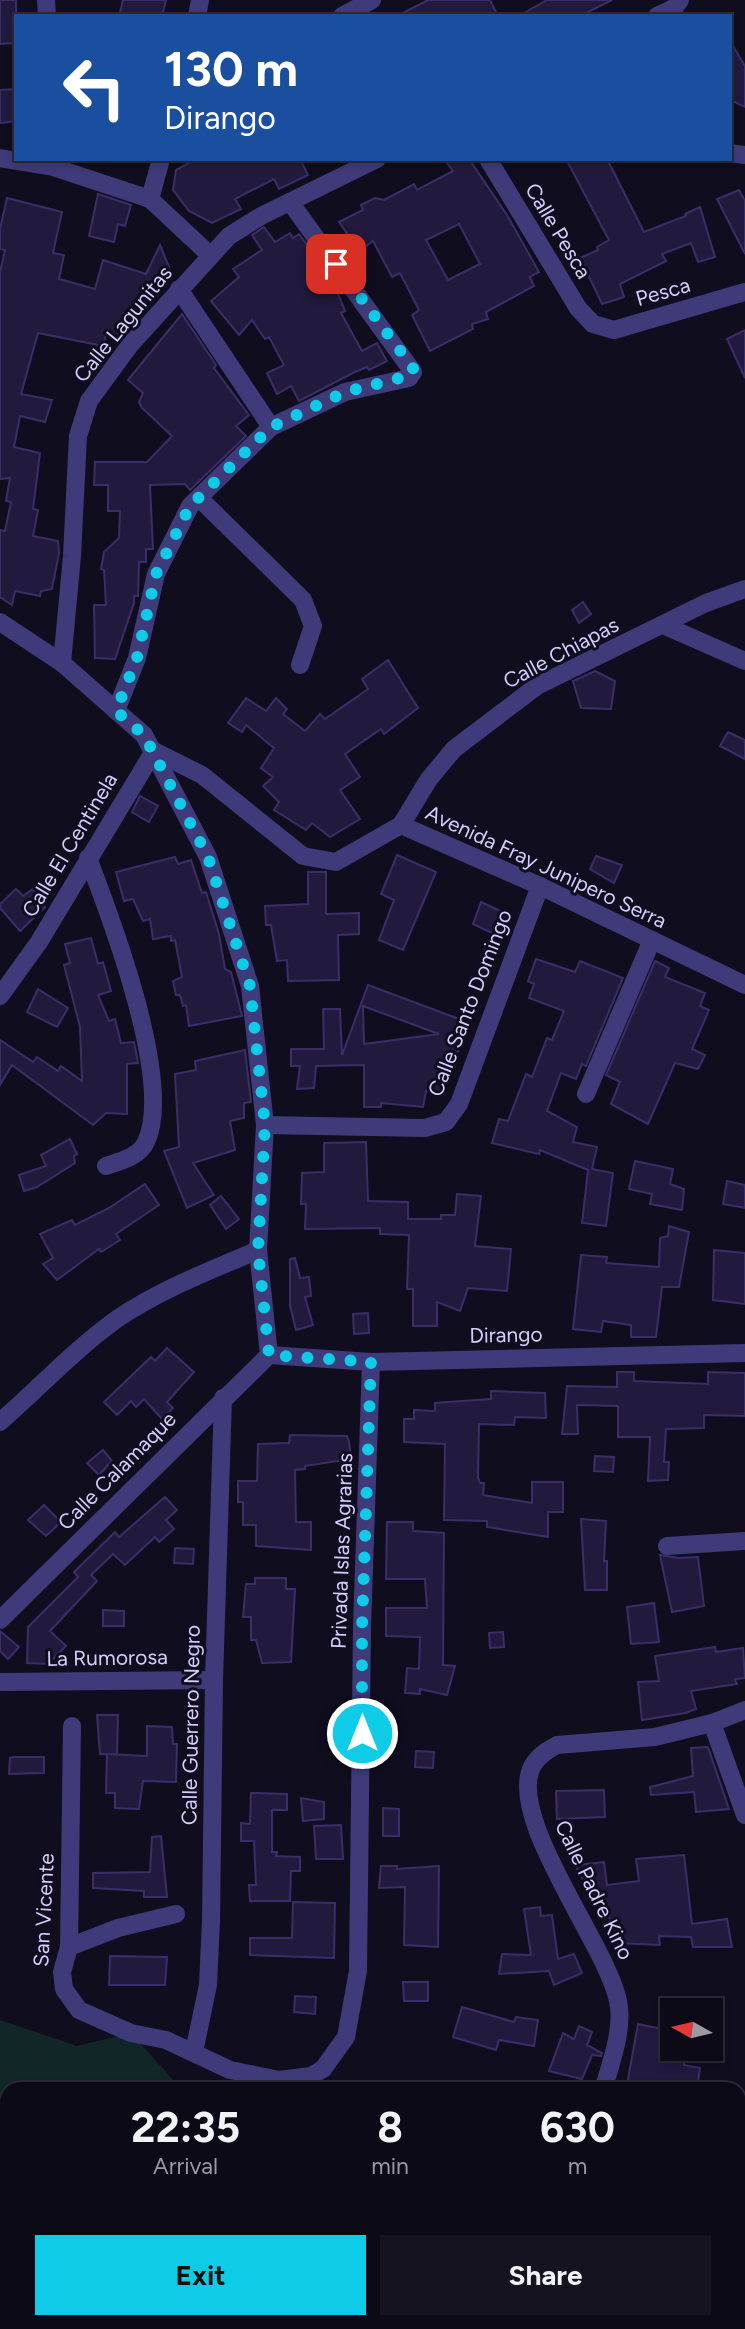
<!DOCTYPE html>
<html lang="en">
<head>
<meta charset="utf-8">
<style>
  body { margin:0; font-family:Figtree,sans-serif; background:#15131f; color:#f1f3f6; height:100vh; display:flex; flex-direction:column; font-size:26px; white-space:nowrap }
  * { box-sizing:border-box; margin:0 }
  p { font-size:23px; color:#9a9aa1 }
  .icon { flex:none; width:38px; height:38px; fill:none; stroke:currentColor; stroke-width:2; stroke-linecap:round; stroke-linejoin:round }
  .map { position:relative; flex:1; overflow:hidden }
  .details { position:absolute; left:0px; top:2082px; width:746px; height:247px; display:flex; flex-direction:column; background:#0c0a16; border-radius:21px 21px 0 0; box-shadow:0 4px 10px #0003,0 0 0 2px #2c2b35 }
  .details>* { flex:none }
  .banner { position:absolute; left:14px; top:14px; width:718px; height:147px; border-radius:0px; box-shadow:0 4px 10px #0003,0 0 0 2px #2c2b35; background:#1a4fa0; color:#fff; overflow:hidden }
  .needle { width:46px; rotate:278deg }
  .tools { position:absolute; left:660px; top:1998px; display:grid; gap:14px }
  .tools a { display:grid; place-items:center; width:63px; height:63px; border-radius:0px; background:#0c0a16; box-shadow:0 4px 10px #0003,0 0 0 2px #2c2b35; font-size:35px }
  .pin { position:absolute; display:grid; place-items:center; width:60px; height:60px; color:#fff; margin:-30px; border-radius:14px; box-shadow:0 4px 10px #0006 }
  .me { position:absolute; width:77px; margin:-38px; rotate:0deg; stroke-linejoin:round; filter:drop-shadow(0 0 5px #0008) }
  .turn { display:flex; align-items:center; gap:24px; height:147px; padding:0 35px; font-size:32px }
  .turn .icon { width:91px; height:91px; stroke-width:2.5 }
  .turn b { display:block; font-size:49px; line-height:60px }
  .eta { display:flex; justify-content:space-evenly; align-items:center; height:119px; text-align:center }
  .eta b { font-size:42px; font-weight:700; line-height:49px }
  .primary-button { display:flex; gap:14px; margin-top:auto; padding:14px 35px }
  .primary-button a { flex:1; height:80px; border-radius:0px; background:#0ecce7; color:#111; font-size:28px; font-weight:700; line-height:80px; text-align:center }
  .primary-button a+a { background:#15131f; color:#f1f3f6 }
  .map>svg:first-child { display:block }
  .green { fill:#112727 }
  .building { fill:#221a3d; stroke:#3b2e68; stroke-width:2; fill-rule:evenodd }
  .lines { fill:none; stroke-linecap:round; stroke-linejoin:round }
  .minor { stroke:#3f3b7a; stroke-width:18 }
  .route { stroke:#0ecce7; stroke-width:12; stroke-dasharray:0 21.6 }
  .labels { text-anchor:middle; stroke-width:6; stroke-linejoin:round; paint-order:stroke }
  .street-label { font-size:21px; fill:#d3cdfc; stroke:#100d1e }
</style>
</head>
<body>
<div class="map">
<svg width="745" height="2329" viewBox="0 0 745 2329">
  <rect width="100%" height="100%" fill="#100d1e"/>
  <path class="green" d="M0,2020L77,2046L131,2033L181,2089L7,2090V2322H673L745,2329H0Z"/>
  <g class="building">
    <path d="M0,0H16V43L0,44Z"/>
    <path d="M123,0H166L162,16H119Z"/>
    <path d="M428,0H490L498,16H397Z"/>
    <path d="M547,0H612L580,16H519Z"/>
    <path d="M730,41L745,66V107L730,100Z"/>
    <path d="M16,89V121L0,123V90Z"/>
    <path d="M196,159H300L308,175L279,189L274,179L235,199L241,209L212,223L189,211L173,190L176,170Z"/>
    <path d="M444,159H469L507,215L539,272L530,277L534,286L486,312L488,319L472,324L473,329L430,351L412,315L419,310L400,273L392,277L373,241L359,251L339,222L363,210L361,205L375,198L384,200L414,184L417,190L453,171ZM459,224L480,264L448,280L426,240Z"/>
    <path d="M566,159H607L644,232L686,216L685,214L700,207L715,257L698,262L691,243L662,254L666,261L620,284L624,297L602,304L580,258L598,250L597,247L609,240Z"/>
    <path d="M739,190L745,201V254L717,199Z"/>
    <path d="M98,194L131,205L125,226L118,224L114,242L89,236Z"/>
    <path d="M7,198L62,212L53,253L64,255L59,279L95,289L103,260L146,274L160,245L169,267L161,290L151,303H146L119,337L106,335L103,346L38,333L21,394L52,400L45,422L20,416L14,447L40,453L33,509L38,510L33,536L58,541L59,553L52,589L41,591L40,596L15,591L12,605L0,597V530L5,531L11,502L6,501L10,478L0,479V272L5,250L0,249V229Z"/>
    <path d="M264,227L275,242L290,233L293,238L299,234L332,279L345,311L341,313L362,351L377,343L387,361L369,370L367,367L355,372L299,401L291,386L277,394L267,373L284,365L269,337L265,339L252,320L239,335L211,301L239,277L233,269L262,250L252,235Z"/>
    <path d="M182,314L216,365L214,368L249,415L236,426L246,436L190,490L185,484L150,485L153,549H146V562H139L138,596H134V603L115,659L95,658L94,605H106L104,570L101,569L104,552L119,538L120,511H108V485H94L95,462H147L172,436L142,408L139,402L143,393L128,380Z"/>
    <path d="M745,330V378L727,339Z"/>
    <path d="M583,602L591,614L579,623L572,610Z"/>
    <path d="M388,660L418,708L384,734L381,729L345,754L360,777L340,790L360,819L330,837L312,823L306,830L274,810L279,802L263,786L273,777L261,768L274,748L246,725L242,732L228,723L246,698L266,711L276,698L287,709L283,714L305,731L320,714L325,719L368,689L362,679Z"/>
    <path d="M595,671L615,681L611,709L581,708L573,681Z"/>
    <path d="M728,732L745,740V759L720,746Z"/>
    <path d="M140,796L158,806L149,822L132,812Z"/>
    <path d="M397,855L436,872L403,950L379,940L394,900L381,894Z"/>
    <path d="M596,856L622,865L614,883L590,869Z"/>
    <path d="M175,857L178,864L191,860L202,893L206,892L219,934L225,969L231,972L242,1016L189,1026L186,1005L183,1006L180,995H176L173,981L182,977L175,940L171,941V936L153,939L150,919L143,921L133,899L124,901L116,872Z"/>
    <path d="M308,872H326V914L359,913V934L338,935L339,980L288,981L287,960L277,961L271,925H266L265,906L308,904Z"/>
    <path d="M16,889L23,896L33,889L45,907L20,931L0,908V904Z"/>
    <path d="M481,902L507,914L498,936L473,924Z"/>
    <path d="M91,938L98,964L103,962L111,991L98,995L109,1021L115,1019L121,1043L134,1042L138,1063L127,1064V1114L106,1113L93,1125L12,1065L0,1085V1040L33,1062L37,1057L58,1071L61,1066L82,1081L80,1027L64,965L70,963L65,944Z"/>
    <path d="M536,959L575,972L580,961L623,978L586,1066L582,1064L576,1079L561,1073L547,1111L577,1127L573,1142L597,1147L592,1169L613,1173L606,1226L582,1223L588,1170L540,1150L539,1154L492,1143L499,1119L508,1121L526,1074L532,1077L547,1038L552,1040L564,1011L529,998L534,984L528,981Z"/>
    <path d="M655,961L669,968L665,977L705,993L700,1006L709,1010L692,1049L705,1055L698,1069L675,1063L648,1124L611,1104L620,1082L606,1075Z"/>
    <path d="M368,985L470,1023L439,1095L426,1091L423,1107L381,1103V1107H364V1065L316,1066L314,1088L297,1089L300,1066H291V1049H324L323,1009H340L342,1055ZM363,1006L439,1034L364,1044Z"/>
    <path d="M38,989L68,1008L57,1027L27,1012Z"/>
    <path d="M245,1050L251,1102L244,1103V1118L230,1121L235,1150L193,1163L214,1195L187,1208L164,1151L179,1147L175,1074L196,1070L195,1061Z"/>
    <path d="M70,1139L77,1154L74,1156L75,1163L37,1187L24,1191L19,1175L46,1166L41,1155Z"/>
    <path d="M366,1142L368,1201L408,1202V1219H441V1215H455L457,1194L481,1196L475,1246L511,1249L507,1291L468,1288L460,1311L437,1302V1326H413V1289H407L409,1235L380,1234V1228L305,1229L306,1204H301L302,1173L324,1172V1143Z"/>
    <path d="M635,1161L673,1169L670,1184L684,1189L682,1210L650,1204L652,1194L629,1189Z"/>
    <path d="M727,1181L745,1185V1208L723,1204Z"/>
    <path d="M145,1184L159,1205L116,1234L120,1240L101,1252L99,1249L57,1280L43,1264L53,1258L40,1234L72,1220L75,1225L109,1208Z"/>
    <path d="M221,1196L239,1219L226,1229L210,1205Z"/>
    <path d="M669,1226L689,1232L679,1287H662L656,1337H631V1325L603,1321L601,1332L573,1329L581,1255L607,1257L606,1263L659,1267L660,1238L668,1236Z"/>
    <path d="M714,1250L745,1253V1304L713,1300Z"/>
    <path d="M295,1258L300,1278L309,1277L311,1296L305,1297L313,1325L296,1330L290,1306V1259Z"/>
    <path d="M368,1313L369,1333L354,1334L353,1314Z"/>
    <path d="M167,1348L194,1372L167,1402L173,1408L162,1419L144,1399L136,1407L131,1401L117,1415L104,1402L151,1357L155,1361Z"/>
    <path d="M617,1372H634V1381L708,1384V1372L745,1373V1416L704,1415V1428L666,1429L664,1462H669L668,1480L648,1481L650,1437H618V1406L577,1405L578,1434H562L567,1386L617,1387Z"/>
    <path d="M491,1391L545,1393L546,1418L515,1417L514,1425L479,1424L478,1477L480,1483H484L483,1495L532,1503V1482H563V1512H548V1537L487,1527V1521L444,1520L445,1444L404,1442V1419H414V1410L435,1411V1403L491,1399Z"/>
    <path d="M290,1435L347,1436L349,1442L351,1459L305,1466V1469L295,1470L296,1522H311V1550L256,1546V1525H243V1502H238V1481H257L258,1444L289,1443Z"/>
    <path d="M103,1450L112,1461L99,1475L87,1463Z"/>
    <path d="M595,1456L614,1457L613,1472L594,1471Z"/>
    <path d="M165,1497L177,1510L166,1520L174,1529L159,1542L155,1537L125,1565L113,1554L91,1575L97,1581L50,1631L66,1646L48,1664L27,1663L28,1627L78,1577L74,1572L115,1532L119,1537Z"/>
    <path d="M44,1505L61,1522L46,1536L28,1520Z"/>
    <path d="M581,1519L606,1521L604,1561H607V1590H585Z"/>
    <path d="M387,1522H413V1531L444,1533L443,1665L455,1666L447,1695L420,1689V1694L405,1693L407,1668L419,1669L420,1637L386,1636V1608H427L425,1579H386Z"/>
    <path d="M175,1548L194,1549L193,1564L174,1563Z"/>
    <path d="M660,1555L679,1558L698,1557L704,1606L672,1612Z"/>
    <path d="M255,1578H286V1589H295L291,1662L262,1663L256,1640H251V1617H243L246,1584H255Z"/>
    <path d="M654,1603L659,1642L631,1644L627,1607Z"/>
    <path d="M103,1610L124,1611V1626H103Z"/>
    <path d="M0,1631L19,1647L8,1659L0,1651Z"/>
    <path d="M503,1632L504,1647L490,1648L489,1633Z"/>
    <path d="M715,1647L716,1652L743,1648L745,1678L735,1679L737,1684L691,1691L696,1709L686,1713L642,1720L638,1682L659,1681L655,1656Z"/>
    <path d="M97,1715H118L117,1755L100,1754Z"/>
    <path d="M147,1726L172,1727L173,1744H177L176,1782L143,1781L139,1809L115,1808V1793H106L107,1754L147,1756Z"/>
    <path d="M708,1747L729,1809L696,1812L694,1792L651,1795L650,1787L693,1776L691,1748Z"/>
    <path d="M416,1751L434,1752L433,1768L415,1767Z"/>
    <path d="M13,1757H44V1773L9,1774L10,1758Z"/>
    <path d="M604,1790L605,1817L557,1819L556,1791Z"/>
    <path d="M251,1793L287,1794V1810H272V1852H277L276,1856L300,1857V1871H291L290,1901H250L249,1885H256L254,1841H241V1823L250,1824Z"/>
    <path d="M301,1798L324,1802V1819L303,1821Z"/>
    <path d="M383,1808L399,1809V1836H383Z"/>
    <path d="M341,1825L343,1859H316L314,1826Z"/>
    <path d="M161,1836L167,1897H144V1891L93,1888V1873L150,1872L152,1837Z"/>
    <path d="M684,1855L692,1924L727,1919L732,1947H693L691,1937L659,1936L660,1945L617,1943L608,1924L611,1922L600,1893L592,1896L575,1865L604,1862L607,1885L639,1881L636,1859Z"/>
    <path d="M381,1866H397V1869L439,1866L438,1947L404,1945L405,1887L379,1888Z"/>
    <path d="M293,1902L335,1903L334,1958L250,1955V1938H292Z"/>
    <path d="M540,1907L541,1916L552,1915L558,1959L574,1954L582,1973L554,1985L549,1971L499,1974L502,1954L531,1955L524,1909Z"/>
    <path d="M110,1956L167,1957L165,1985H109Z"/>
    <path d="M403,1982H428V2001H404Z"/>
    <path d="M295,1996L316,1997L315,2014L294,2012Z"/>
    <path d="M462,2007L514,2022L516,2017L538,2020L534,2046L499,2040L496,2050L453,2037Z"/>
    <path d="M638,2024L672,2031V2049H685L684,2065L700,2068L697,2090H626Z"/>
    <path d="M579,2026L592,2032L587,2045L602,2053L601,2056L592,2055L582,2079L549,2071L563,2033L574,2039Z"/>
  </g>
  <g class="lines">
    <g class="minor">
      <path d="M46,0L47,16"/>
      <path d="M197,16L200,0"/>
      <path d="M342,16L372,0"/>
      <path d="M657,16L674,8L680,0"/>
      <path d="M730,153L745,155"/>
      <path d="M0,158L53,167L150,199L210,255"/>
      <path d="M488,159L578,308L593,324L614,330L745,292"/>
      <path d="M150,199L161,159"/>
      <path d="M179,289L271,427"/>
      <path d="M199,498L303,600L313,626L300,665"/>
      <path d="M0,622L62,663L144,735L208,857L250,986L265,1125L258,1250L269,1355"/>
      <path d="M663,625L745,661"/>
      <path d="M62,663L72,556L78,436L89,401L130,345L229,236L261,216L377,159"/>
      <path d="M116,711L137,658L156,574L190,506L271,427L345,392L409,378L413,372L290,202"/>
      <path d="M401,825L429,779L454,749L537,686L706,603L745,589"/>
      <path d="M88,858C111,918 174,1083 146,1142C139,1157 121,1161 106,1166"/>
      <path d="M0,996L39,942L154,751L202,775L303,856L336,862L401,825L540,886L745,985"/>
      <path d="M586,1094L652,940"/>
      <path d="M265,1125L425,1128L446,1122L459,1104L540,886"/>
      <path d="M269,1355L371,1362L745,1353"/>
      <path d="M0,1422C39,1388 75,1349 117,1319C161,1289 210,1271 258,1250"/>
      <path d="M667,1546L745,1541"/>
      <path d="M0,1620L269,1355"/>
      <path d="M0,1682L214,1680"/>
      <path d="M712,1723L745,1815"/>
      <path d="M72,1726L69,1947L62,1972L64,1989L79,2010L131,2033L166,2040L230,2070L279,2080L311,2076L323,2069L346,2037L358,1971L362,1627L371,1362"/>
      <path d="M69,1947L118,1928L176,1914"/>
      <path d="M194,2052L208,1985L211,1921L214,1680L223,1398"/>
      <path d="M603,2090C611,2063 624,2028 618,2001C607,1945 504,1815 533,1765C539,1755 548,1750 557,1745L655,1737L712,1723L745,1710"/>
    </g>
  </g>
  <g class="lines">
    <path class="route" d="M336,264L413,368L412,375L345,392L271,427L190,506L156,574L137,658L116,711L144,735L208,857L250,986L265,1125L258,1250L269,1355L371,1362L362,1627V1733"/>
  </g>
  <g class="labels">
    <g class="street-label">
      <text transform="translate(558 231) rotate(59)" y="7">Calle Pesca</text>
      <text transform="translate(663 292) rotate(-16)" y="7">Pesca</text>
      <text transform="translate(123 324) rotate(-51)" y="7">Calle Lagunitas</text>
      <text transform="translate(561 653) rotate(-28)" y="7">Calle Chiapas</text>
      <text transform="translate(70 845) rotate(-59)" y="7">Calle El Centinela</text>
      <text transform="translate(546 867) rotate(25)" y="7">Avenida Fray Junipero Serra</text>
      <text transform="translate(470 1003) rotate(-69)" y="7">Calle Santo Domingo</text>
      <text transform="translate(506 1335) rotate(-1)" y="7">Dirango</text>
      <text transform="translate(117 1471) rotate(-45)" y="7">Calle Calamaque</text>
      <text transform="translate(342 1551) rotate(-88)" y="7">Privada Islas Agrarias</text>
      <text transform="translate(107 1658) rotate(-1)" y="7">La Rumorosa</text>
      <text transform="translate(191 1725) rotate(-89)" y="7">Calle Guerrero Negro</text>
      <text transform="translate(594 1890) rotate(64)" y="7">Calle Padre Kino</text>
      <text transform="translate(44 1910) rotate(-87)" y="7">San Vicente</text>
    </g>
  </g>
</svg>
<div class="tools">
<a><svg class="needle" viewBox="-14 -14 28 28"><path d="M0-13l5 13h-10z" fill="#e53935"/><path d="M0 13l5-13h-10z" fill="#9a9aa1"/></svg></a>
</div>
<div class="pin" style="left:336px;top:264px;background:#d93025"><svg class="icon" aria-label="arrive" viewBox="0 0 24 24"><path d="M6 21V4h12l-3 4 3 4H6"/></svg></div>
<svg class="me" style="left:362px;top:1733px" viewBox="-20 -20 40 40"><circle r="17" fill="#0ecce7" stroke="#fff" stroke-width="3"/><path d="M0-11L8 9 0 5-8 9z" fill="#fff"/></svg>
<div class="banner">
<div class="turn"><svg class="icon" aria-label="left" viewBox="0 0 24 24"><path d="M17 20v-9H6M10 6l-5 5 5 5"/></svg><div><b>130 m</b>Dirango</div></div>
</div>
<section class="details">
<div class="eta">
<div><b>22:35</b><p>Arrival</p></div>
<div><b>8</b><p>min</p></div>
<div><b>630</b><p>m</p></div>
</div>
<div class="primary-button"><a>Exit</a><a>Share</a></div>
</section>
</div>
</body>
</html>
